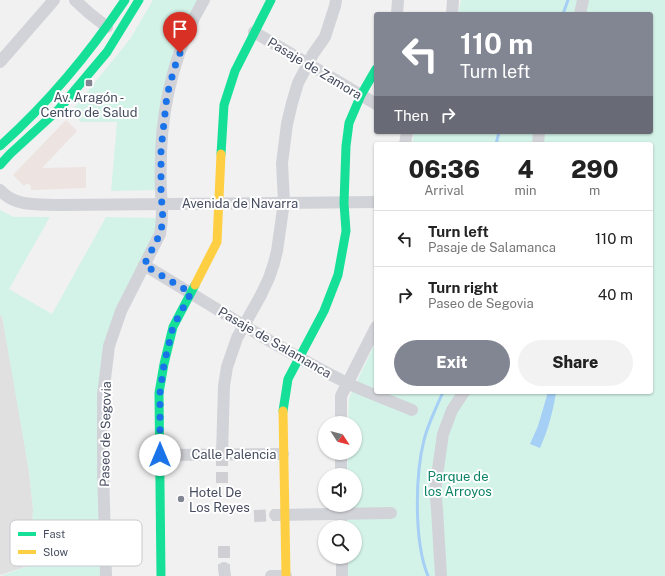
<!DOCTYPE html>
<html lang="en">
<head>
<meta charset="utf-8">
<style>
  body { margin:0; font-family:"Public Sans",sans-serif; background:#f2f2f2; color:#222; height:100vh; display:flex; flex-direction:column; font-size:15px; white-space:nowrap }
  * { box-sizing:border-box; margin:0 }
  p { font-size:13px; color:#767676 }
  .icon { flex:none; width:22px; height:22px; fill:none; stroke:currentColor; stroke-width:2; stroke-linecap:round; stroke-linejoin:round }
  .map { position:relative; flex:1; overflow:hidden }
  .details { position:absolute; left:374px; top:142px; width:279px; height:252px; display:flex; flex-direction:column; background:#fff; border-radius:4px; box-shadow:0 1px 3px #0004 }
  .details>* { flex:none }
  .top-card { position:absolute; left:374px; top:12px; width:279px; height:122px; border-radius:4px; box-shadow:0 1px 3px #0004; background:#828693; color:#fff; overflow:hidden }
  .needle { width:26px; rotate:126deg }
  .buttons { position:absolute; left:318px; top:416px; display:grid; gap:8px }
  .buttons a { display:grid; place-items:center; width:44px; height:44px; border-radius:50%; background:#fff; box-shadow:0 1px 3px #0004; font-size:20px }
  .pin { position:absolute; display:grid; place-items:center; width:34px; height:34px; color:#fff; margin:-41px -17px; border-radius:50% 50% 50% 0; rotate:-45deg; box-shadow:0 0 4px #0007 }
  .pin .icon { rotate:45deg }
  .me { position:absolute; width:44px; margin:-22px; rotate:0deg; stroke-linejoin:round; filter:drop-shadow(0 0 3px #0008) }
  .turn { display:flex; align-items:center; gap:14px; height:84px; padding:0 20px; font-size:18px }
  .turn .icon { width:52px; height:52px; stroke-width:2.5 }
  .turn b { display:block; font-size:28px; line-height:34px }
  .then { display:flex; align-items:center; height:38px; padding:0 20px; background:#0003; gap:8px; font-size:15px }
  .eta { display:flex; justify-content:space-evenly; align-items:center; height:68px; text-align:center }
  .eta b { font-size:24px; font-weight:800; line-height:28px }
  .action { display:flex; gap:8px; margin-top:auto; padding:8px 20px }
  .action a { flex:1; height:46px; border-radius:24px; background:#828693; color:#fff; font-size:16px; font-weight:800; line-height:46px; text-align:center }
  .action a+a { background:#f2f2f2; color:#222 }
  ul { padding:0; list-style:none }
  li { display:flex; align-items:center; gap:12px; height:56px; padding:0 20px; border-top:1px solid #e0e0e0 }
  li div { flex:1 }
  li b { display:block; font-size:15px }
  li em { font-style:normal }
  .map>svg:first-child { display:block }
  .education { fill:#e0e0e1 }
  .medical { fill:#ede3e0 }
  .green { fill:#d4f3e8 }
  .water { fill:#a5cff4 }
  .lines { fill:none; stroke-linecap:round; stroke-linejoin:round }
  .stream { stroke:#a5cff4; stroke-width:3 }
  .street-tunnel { stroke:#d0d0d4; stroke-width:12; stroke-dasharray:12 6; stroke-linecap:butt }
  .street { stroke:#d2d3d8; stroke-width:12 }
  .fast { stroke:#16e098; stroke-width:9 }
  .slow { stroke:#ffcf43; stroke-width:9 }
  .route { stroke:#1a73e8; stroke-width:7; stroke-dasharray:0 12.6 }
  .poi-dot { fill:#828693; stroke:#fff; stroke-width:1.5 }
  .labels { text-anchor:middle; stroke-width:4; stroke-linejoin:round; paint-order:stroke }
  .street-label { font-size:13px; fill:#464d60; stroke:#fff }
  .poi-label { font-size:13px; fill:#464d60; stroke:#fff }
  .park-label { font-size:13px; fill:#0e8467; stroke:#fff }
  .key { fill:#fff; stroke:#c8cacf; stroke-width:1 }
  .key-label { font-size:11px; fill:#464d60 }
</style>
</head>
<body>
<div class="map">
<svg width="665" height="576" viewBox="0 0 665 576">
  <rect width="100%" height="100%" fill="#f2f1f1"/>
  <path class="education" d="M0,316H2L13,375L29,471L33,509L31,565L0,575Z"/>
  <path class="medical" d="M66,120L77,131L42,168L86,167V188L31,190V186L27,183L24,186L13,175Z"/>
  <g class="green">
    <path d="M153,0H200L184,28L158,190L111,191L117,122H81L71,112L130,39Z"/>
    <path d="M461,0H665V576H346V557H355V527H346V505H355V475H347L348,453H355V423H348L349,398L376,341V392H651V144H412L414,132H651V14H458Z"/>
    <path d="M0,210L14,217H50L9,289L52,314L106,217L159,218L160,224L111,327L102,576H0L31,565L33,509L29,471L2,316H0Z"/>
  </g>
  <path class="water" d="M548,392H556C553,412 548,430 540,448L530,444L538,426Z"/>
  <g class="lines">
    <g class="stream">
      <path d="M563,14L568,0"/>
      <path d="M496,144L499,132"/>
      <path d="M428,576C414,542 415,476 424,440C428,424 436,408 443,392"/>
    </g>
    <g class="street-tunnel">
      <path d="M222,454V483"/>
      <path d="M254,516L275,515"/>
      <path d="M224,546V568"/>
    </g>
    <g class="street">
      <path d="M75,0L89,13L107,27"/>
      <path d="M397,14L398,0"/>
      <path d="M452,14L453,0"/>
      <path d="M580,14L583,0"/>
      <path d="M254,32L376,104"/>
      <path d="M0,62L54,0"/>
      <path d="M405,144L407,132"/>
      <path d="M538,144L539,132"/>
      <path d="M0,190C15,207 38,204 59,205L376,202"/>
      <path d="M144,265C211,305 277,348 347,383C368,393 391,401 412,410"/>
      <path d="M341,423V396L376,327"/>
      <path d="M222,454L224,386L227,367L237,338L261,295L269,278L274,263L277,251L284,202L282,163L287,124L292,103L298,83L313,54L325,37L335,6L336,0"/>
      <path d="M160,455L283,454"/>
      <path d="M341,475V453"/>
      <path d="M341,505V527"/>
      <path d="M275,515L391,513"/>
      <path d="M342,557V576"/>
      <path d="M224,568L225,576"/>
      <path d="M106,576L103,469V395L109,346L121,311L160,234C163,220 162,206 161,192C160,178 161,165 161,152C163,99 177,45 204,0"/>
      <path d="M271,576H286"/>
      <path d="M441,576L437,509L435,490L443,434L452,410L464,392"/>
    </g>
    <g class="fast">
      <path d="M0,146C48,103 89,54 125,0"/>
      <path d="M221,154L224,105L235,71L271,0"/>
      <path d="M0,165L10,154L59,109L107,52L139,0"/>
      <path d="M283,411L288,379L324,311L338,275L346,231L344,203L346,146L349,123L361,95L376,69"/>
      <path d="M161,576L159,393L164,364L173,327L195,285"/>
    </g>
    <g class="slow">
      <path d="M195,285L217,242L221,154"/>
      <path d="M283,411L286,576"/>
    </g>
  </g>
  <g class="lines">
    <path class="route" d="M160,455V393L164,364L173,327L191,293L144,265L160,234L163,221L161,191V150L167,95L175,66L180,53"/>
  </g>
  <g class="poi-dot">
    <rect x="85" y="79" width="8" height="8" rx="2"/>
    <circle cx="181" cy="499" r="4"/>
  </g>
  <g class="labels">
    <g class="street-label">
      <text transform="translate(315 68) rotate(31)" y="5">Pasaje de Zamora</text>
      <text x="240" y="208">Avenida de Navarra</text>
      <text transform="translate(275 342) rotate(30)" y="5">Pasaje de Salamanca</text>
      <text transform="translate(105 434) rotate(-89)" y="5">Paseo de Segovia</text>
      <text x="234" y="459">Calle Palencia</text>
    </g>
    <g class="poi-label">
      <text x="89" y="102">Av. Aragón -<tspan x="89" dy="15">Centro de Salud</tspan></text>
      <text x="189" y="497" text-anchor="start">Hotel De<tspan x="189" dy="15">Los Reyes</tspan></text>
    </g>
    <g class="park-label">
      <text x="458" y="481">Parque de<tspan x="458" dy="15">los Arroyos</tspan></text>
    </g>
  </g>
  <rect x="10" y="520" width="132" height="46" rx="6" class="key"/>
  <rect x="18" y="532" width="18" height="4" fill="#16e098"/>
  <rect x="18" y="550" width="18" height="4" fill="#ffcf43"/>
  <g class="key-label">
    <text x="43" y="538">Fast</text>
    <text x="43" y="556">Slow</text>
  </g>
</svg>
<div class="buttons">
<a><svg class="needle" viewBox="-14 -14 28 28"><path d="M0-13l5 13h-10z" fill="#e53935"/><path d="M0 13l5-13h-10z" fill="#767676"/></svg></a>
<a><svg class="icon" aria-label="sound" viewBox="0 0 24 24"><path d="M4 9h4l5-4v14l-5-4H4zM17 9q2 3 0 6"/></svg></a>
<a><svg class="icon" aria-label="search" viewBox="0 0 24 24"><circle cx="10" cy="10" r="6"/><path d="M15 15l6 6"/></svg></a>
</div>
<div class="pin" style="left:180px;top:53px;background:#d93025"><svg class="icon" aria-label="arrive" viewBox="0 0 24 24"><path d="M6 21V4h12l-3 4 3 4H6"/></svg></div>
<svg class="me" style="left:160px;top:455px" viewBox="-20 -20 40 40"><circle r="19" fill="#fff"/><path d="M0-13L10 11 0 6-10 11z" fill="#1a73e8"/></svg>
<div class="top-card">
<div class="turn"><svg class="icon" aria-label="left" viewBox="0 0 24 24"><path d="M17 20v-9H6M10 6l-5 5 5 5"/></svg><div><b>110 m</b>Turn left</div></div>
<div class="then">Then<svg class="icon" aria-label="right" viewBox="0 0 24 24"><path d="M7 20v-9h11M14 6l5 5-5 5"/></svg></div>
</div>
<section class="details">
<div class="eta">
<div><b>06:36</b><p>Arrival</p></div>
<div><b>4</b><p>min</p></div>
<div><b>290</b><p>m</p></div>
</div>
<ul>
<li><svg class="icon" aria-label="left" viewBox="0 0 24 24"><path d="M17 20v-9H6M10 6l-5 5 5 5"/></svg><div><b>Turn left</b><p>Pasaje de Salamanca</p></div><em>110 m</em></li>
<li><svg class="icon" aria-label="right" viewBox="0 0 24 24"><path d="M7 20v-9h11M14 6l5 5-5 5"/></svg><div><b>Turn right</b><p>Paseo de Segovia</p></div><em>40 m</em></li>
</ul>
<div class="action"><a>Exit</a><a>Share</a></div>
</section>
</div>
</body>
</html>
